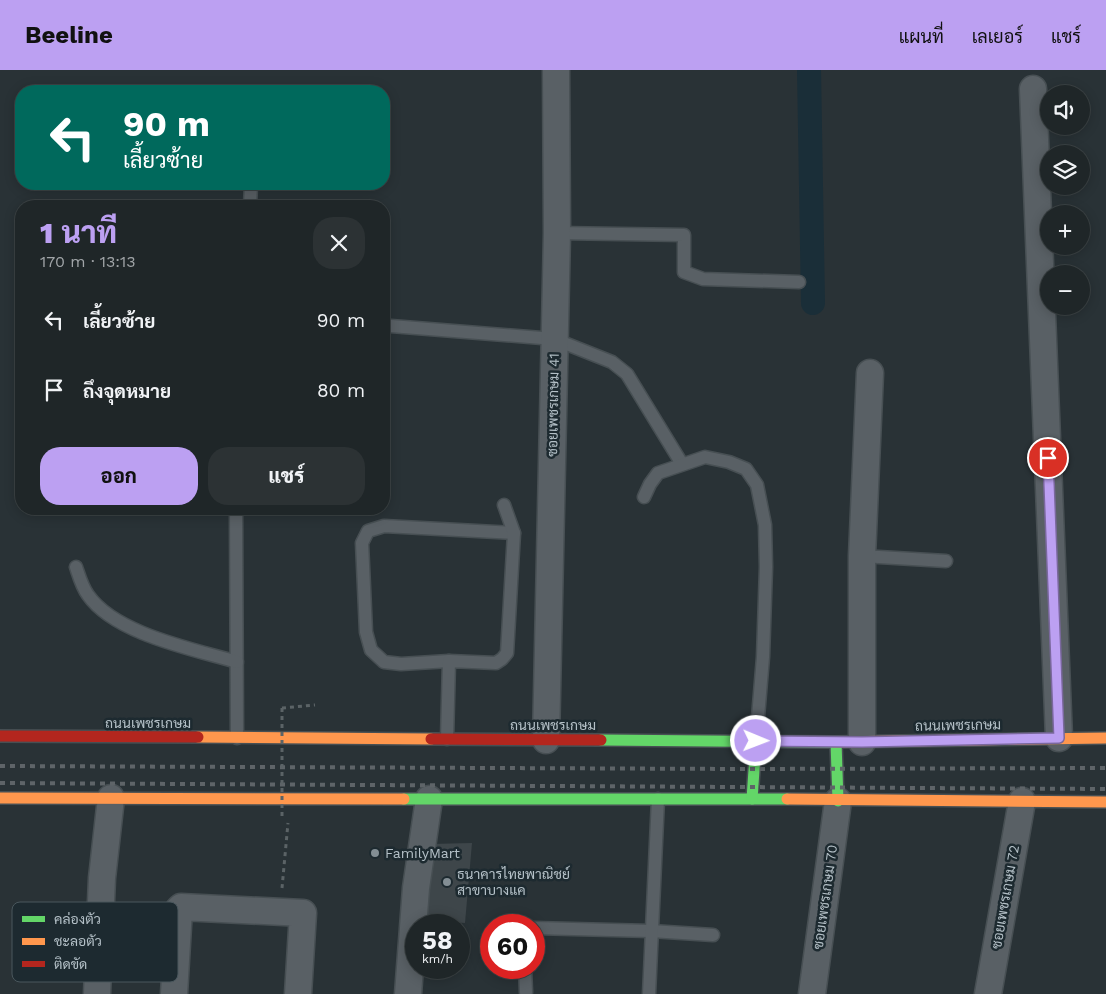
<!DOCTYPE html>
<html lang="th">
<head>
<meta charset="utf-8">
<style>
  body { margin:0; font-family:"Work Sans",Sarabun,sans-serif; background:#2c3234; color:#f1f3f6; height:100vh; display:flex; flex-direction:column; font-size:19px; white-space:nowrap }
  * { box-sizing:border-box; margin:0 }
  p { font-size:16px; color:#a1a5a8 }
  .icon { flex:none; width:28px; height:28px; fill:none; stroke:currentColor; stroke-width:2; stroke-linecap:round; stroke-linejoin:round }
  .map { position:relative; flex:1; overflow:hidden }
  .side { position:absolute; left:15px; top:130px; width:375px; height:315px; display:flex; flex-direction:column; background:#1f2628; border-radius:20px; box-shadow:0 2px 12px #0003,0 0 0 1px #3c4345 }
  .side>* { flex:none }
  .hud { position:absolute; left:15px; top:15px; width:375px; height:105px; border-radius:20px; box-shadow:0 2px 12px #0003,0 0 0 1px #3c4345; background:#00695c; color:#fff; overflow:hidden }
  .buttons { position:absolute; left:1040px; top:15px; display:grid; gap:10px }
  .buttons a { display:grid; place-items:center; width:50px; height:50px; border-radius:50%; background:#1f2628; box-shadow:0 2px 12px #0003,0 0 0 1px #3c4345; font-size:25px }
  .speed { position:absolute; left:405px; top:844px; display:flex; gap:10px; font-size:25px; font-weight:700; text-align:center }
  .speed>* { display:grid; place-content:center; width:65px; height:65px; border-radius:50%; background:#1f2628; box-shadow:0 2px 12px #0003,0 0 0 1px #3c4345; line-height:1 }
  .speed small { font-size:12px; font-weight:400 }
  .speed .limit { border:8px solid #d22; background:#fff; color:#111 }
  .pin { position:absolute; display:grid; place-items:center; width:42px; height:42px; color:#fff; margin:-21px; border:2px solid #fff; border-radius:50%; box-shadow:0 1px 5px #0007 }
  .me { position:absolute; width:55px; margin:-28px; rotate:91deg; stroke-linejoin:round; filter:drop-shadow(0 0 4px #0008) }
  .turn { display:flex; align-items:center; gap:18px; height:105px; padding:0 25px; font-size:22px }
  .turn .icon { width:65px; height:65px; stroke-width:2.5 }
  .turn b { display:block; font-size:35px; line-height:42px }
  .round { display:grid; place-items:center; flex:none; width:52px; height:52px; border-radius:20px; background:#2c3234 }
  .overview { display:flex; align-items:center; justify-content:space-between; height:85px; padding:0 25px }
  h1 { font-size:30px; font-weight:800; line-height:38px; color:#bca0f2 }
  .button { display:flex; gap:10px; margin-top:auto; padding:10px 25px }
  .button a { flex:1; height:58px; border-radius:20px; background:#bca0f2; color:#111; font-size:20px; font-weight:800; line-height:58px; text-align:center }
  .button a+a { background:#2c3234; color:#f1f3f6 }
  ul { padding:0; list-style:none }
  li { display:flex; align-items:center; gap:15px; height:70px; padding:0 25px }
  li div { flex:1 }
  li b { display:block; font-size:19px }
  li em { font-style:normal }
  header { display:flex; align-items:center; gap:30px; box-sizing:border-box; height:70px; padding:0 25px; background:#bca0f2; color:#111 }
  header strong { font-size:24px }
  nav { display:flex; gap:28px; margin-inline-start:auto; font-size:18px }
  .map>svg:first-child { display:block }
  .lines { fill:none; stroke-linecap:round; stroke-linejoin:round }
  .canal { stroke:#1a2e38; stroke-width:24 }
  .building { fill:#3e464a }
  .lane-casing { stroke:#474f53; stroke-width:15 }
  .street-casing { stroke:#474f53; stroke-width:29 }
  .fast-casing { stroke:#474f53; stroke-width:14 }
  .slow-casing { stroke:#474f53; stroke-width:14 }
  .jam-casing { stroke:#474f53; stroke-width:14 }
  .path { stroke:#5b6366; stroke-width:3; stroke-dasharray:4 4; stroke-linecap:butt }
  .lane { stroke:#596065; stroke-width:12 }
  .street { stroke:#596065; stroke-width:26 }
  .fast { stroke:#63d668; stroke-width:11 }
  .slow { stroke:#ff974d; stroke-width:11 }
  .jam { stroke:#b3261e; stroke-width:11 }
  .rail { stroke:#5e6468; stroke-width:4; stroke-dasharray:5 5; stroke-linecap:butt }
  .path-bridge { stroke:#5b6366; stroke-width:3; stroke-dasharray:4 4; stroke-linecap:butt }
  .route-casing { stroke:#7a689d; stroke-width:12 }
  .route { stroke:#bca0f2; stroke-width:9 }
  .poi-dot { fill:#838e94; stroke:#1d2a30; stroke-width:2 }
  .labels { text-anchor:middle; stroke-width:5; stroke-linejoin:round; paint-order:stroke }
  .street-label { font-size:14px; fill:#b4c0c7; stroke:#1d2a30 }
  .poi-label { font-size:14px; fill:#b4c0c7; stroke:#1d2a30; text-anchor:start }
  .key { fill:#1d2a30; stroke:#4a575d; stroke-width:1 }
  .key-label { font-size:14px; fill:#b4c0c7 }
</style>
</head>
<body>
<header>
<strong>Beeline</strong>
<nav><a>แผนที่</a><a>เลเยอร์</a><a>แชร์</a></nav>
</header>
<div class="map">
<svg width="1106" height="924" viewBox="0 0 1106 924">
  <rect width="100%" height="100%" fill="#293236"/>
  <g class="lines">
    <path class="canal" d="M809,0L813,233"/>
  </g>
  <path class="building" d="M472,773L465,853L422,850L430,774Z"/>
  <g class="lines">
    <g class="lane-casing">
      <g id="lane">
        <path d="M250,136L251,114"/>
        <path d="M557,163L684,165V202L703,209L799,212"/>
        <path d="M391,256L554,269L612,292L627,304L682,394"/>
        <path d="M644,427L650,414L658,403L705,387L729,392L746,399L757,415L765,455L766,497L763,587L756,671"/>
        <path d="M236,439L237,668"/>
        <path d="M862,486L946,491"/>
        <path d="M76,497C79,506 82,517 88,525C115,564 193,579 237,592"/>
        <path d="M449,591L401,594L384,592L371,580L366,562L362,473L368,461L384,456L514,463"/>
        <path d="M447,669L449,591L496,593L502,589L507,583L514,463L504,435"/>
        <path d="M534,858L651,861L713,865"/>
        <path d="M525,898L526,922"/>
        <path d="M649,924L658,729"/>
      </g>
    </g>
    <g class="street-casing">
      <g id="street">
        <path d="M1033,19L1059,668"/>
        <path d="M546,670L557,163L556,0"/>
        <path d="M862,672V486L870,303"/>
        <path d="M97,924L102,808L111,728"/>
        <path d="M174,924L179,839L181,837L303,843L298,924"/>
        <path d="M408,924L416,818L429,729"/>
        <path d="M812,924L838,731"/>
        <path d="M988,924L1022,731"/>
      </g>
    </g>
    <g class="fast-casing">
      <g id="fast">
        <path d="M601,670L834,672"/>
        <path d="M836,672L838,731"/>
        <path d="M404,729H787"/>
        <path d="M752,729L756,671"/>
      </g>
    </g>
    <g class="slow-casing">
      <g id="slow">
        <path d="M198,667L431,669"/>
        <path d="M834,672L1106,668"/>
        <path d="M0,728L404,729"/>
        <path d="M787,729L1106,732"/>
      </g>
    </g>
    <g class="jam-casing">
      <g id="jam">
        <path d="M0,666L198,667"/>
        <path d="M431,669L601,670"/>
      </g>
    </g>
    <g class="path">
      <path d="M282,638L315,635"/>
      <path d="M282,818L288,753"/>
    </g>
    <use href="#lane" class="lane"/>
    <use href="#street" class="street"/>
    <use href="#fast" class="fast"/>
    <use href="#slow" class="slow"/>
    <use href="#jam" class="jam"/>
    <g class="rail">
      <path d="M0,696L741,699L1106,698"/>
      <path d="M0,713L1106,719"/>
    </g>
    <path class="path-bridge" d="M282,638V749"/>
  </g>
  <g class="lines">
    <g class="route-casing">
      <path id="route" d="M756,671L862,672L1059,668L1048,388"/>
    </g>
    <use href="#route" class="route"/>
  </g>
  <g class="poi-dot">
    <circle cx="375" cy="783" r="5"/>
    <circle cx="447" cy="812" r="5"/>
  </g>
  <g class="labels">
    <g class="street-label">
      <text transform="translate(553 335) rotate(-89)" y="5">ซอยเพชรเกษม 41</text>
      <text x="148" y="658">ถนนเพชรเกษม</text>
      <text x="553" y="660">ถนนเพชรเกษม</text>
      <text transform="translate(958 655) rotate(-1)" y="5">ถนนเพชรเกษม</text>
      <text transform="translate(825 827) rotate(-82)" y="5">ซอยเพชรเกษม 70</text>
      <text transform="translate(1005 827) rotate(-80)" y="5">ซอยเพชรเกษม 72</text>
    </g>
    <g class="poi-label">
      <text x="385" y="788">FamilyMart</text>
      <text x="457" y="809">ธนาคารไทยพาณิชย์<tspan x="457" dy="16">สาขาบางแค</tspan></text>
    </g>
  </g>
  <rect x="12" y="832" width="166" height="80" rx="8" class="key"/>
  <rect x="22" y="846" width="23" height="6" fill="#63d668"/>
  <rect x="22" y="868" width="23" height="7" fill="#ff974d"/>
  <rect x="22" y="891" width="23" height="6" fill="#b3261e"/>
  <g class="key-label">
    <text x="54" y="854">คล่องตัว</text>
    <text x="54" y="876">ชะลอตัว</text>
    <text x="54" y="899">ติดขัด</text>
  </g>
</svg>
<div class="buttons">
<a><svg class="icon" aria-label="sound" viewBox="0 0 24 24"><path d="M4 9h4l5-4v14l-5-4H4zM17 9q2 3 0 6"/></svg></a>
<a><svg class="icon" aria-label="layers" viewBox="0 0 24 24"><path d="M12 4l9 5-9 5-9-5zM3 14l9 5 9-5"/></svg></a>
<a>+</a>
<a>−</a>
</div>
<div class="speed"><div>58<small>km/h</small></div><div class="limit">60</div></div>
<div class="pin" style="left:1048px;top:388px;background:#d93025"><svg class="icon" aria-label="arrive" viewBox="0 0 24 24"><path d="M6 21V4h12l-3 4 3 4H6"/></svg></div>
<svg class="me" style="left:756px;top:671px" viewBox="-20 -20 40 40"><circle r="17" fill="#bca0f2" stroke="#fff" stroke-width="3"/><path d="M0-11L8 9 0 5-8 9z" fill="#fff"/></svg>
<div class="hud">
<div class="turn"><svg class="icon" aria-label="left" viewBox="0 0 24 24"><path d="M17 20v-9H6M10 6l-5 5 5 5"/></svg><div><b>90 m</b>เลี้ยวซ้าย</div></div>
</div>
<section class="side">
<div class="overview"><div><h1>1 นาที</h1><p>170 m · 13:13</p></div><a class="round"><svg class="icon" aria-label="close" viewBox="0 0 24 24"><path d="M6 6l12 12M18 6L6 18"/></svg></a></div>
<ul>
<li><svg class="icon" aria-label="left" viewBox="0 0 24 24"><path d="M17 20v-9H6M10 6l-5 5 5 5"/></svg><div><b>เลี้ยวซ้าย</b></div><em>90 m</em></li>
<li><svg class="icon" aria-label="arrive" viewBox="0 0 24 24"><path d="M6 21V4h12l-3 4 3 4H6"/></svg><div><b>ถึงจุดหมาย</b></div><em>80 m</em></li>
</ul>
<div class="button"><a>ออก</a><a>แชร์</a></div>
</section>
</div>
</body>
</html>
